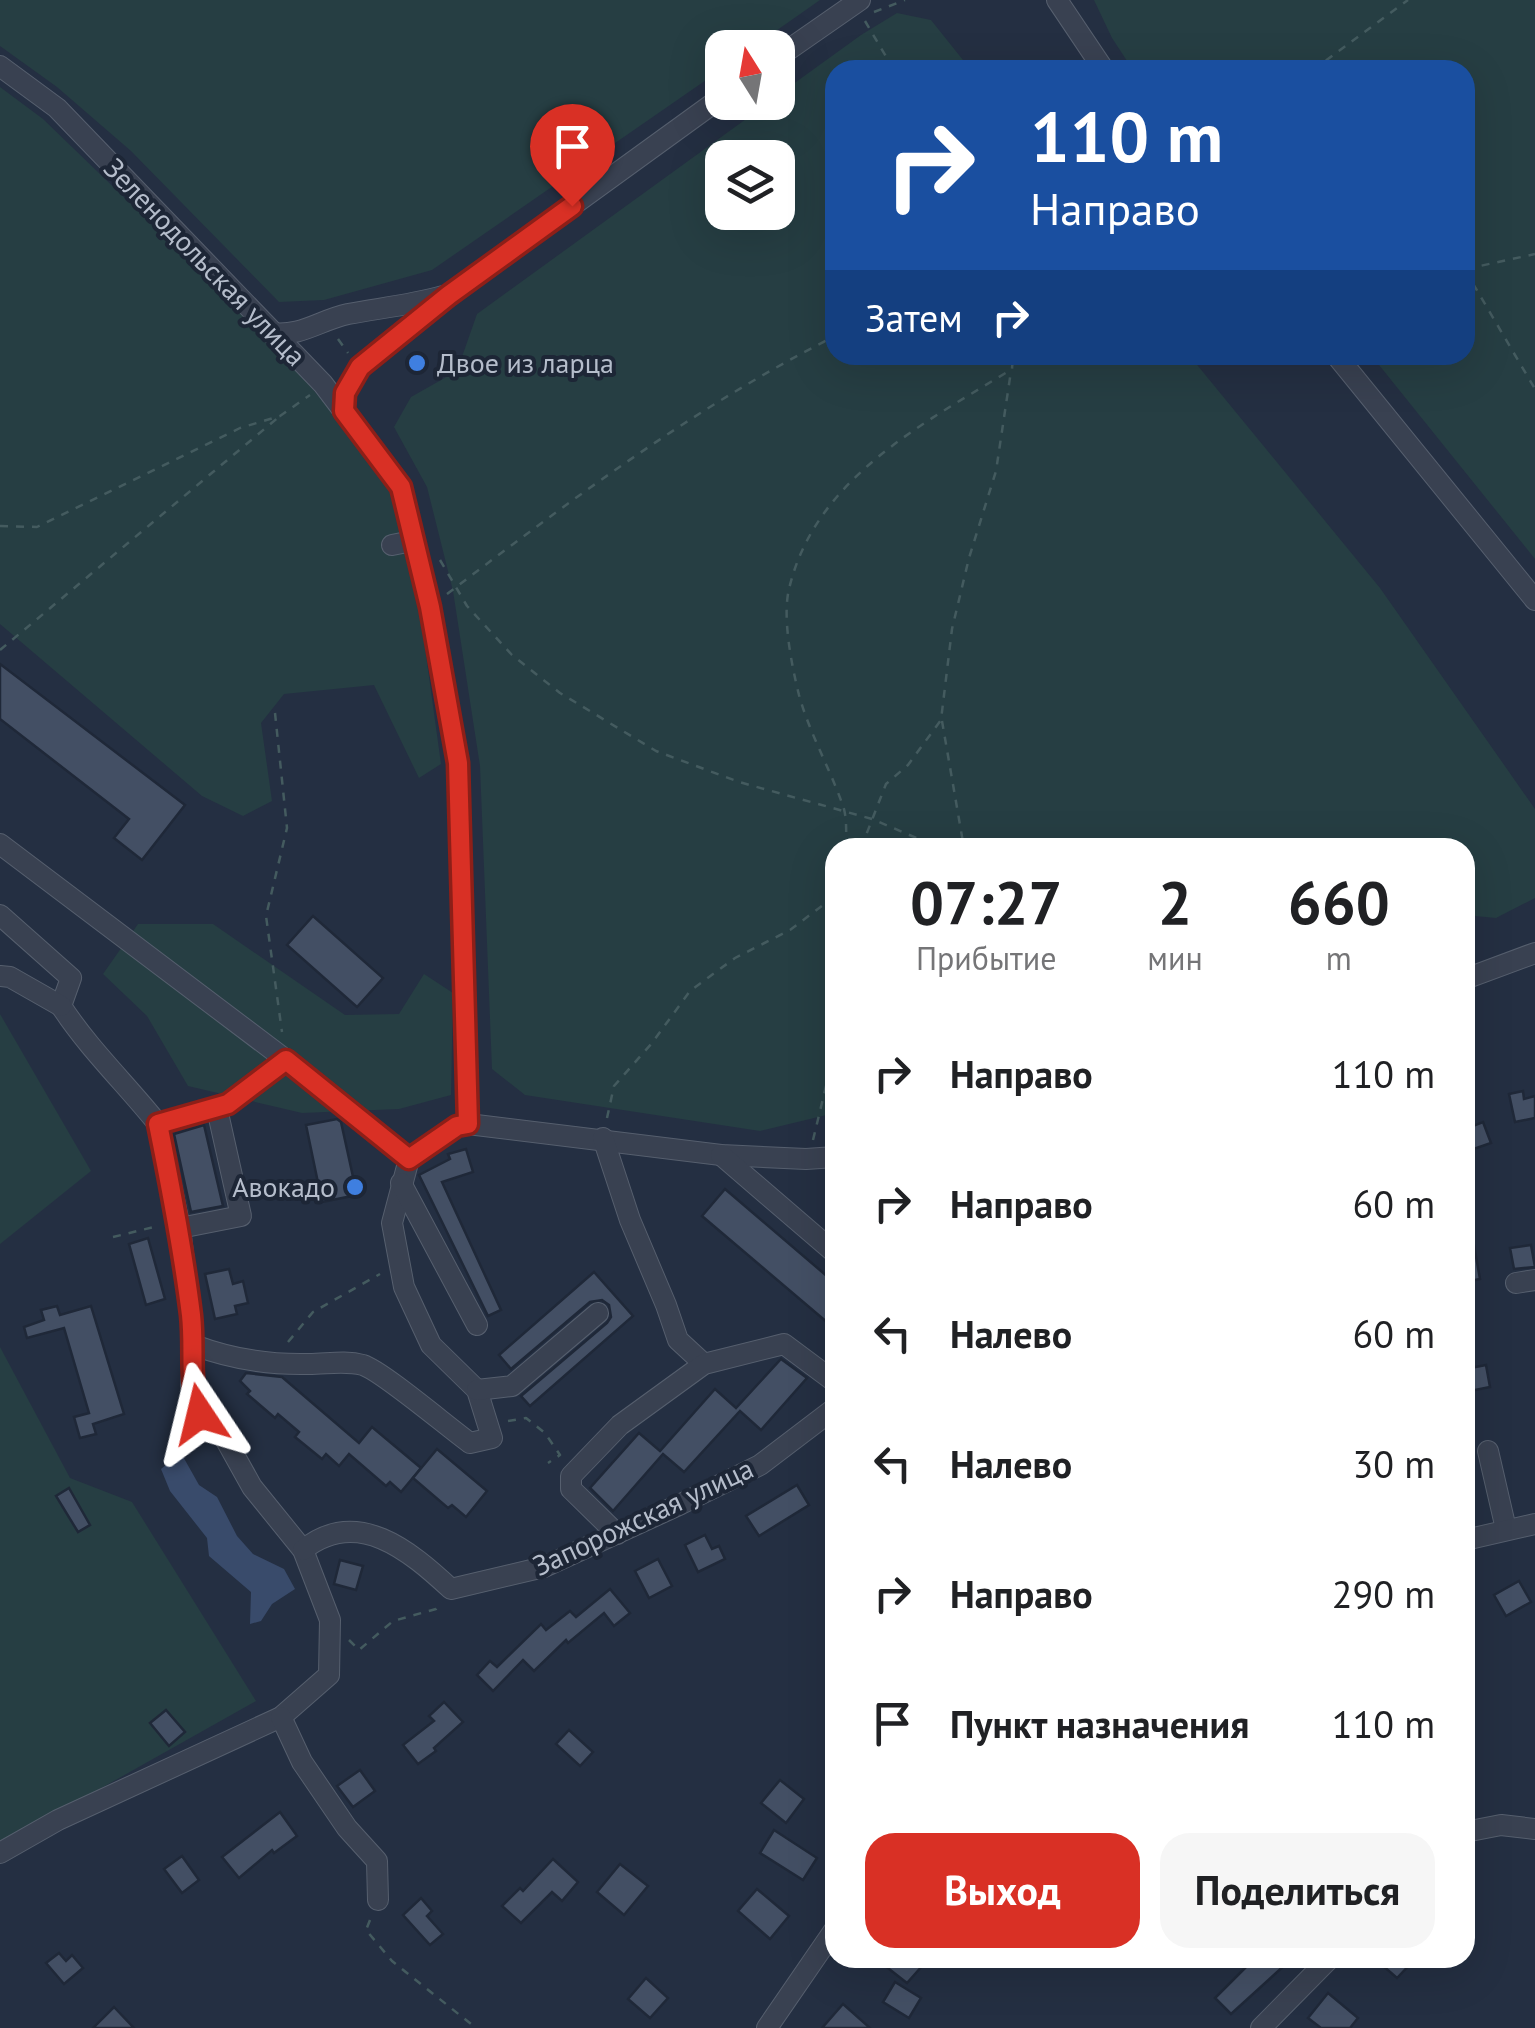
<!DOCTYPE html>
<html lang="ru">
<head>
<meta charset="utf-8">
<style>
  body { margin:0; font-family:"PT Sans",sans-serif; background:#f6f6f6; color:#202124; height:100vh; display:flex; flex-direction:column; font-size:38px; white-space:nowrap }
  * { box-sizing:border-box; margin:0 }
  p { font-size:32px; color:#757577 }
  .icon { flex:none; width:55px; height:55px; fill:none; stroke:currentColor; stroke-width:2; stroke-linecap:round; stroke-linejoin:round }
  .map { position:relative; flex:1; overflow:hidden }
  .drawer { position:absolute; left:825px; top:838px; width:650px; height:1130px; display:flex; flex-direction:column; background:#fff; border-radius:30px; box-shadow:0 10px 40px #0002 }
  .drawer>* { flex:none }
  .top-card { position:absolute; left:825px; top:60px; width:650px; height:305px; border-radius:30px; box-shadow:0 10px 40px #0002; background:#1a4fa0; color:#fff; overflow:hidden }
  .needle { width:65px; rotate:349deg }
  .fabs { position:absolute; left:705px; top:30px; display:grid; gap:20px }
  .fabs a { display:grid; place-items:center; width:90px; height:90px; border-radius:20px; background:#fff; box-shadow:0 10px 40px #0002; font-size:50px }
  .pin { position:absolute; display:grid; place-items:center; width:85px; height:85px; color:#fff; margin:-102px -42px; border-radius:50% 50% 50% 0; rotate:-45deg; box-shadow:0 0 10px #0007 }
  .pin .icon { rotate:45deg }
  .me { position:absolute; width:110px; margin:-55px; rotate:350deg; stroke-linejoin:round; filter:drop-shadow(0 0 8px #0008) }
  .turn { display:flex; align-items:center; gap:35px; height:210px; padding:0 40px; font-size:45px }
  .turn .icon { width:130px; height:130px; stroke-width:2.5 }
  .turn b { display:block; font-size:70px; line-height:85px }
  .then { display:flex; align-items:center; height:95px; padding:0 40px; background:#0003; gap:20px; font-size:38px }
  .eta { display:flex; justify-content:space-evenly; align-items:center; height:170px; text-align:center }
  .eta b { font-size:60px; font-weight:700; line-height:70px }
  .cta { display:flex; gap:20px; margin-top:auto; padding:20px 40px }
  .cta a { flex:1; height:115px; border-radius:30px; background:#d93025; color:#fff; font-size:40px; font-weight:700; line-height:115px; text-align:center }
  .cta a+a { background:#f6f6f6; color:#202124 }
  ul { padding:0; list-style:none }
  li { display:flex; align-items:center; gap:30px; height:130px; padding:0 40px }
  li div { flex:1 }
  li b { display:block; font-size:38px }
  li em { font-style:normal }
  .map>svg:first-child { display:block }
  .green { fill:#263e43; fill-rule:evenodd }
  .water { fill:#394b6b }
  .building { fill:#434f64; stroke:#1f2838; stroke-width:2.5 }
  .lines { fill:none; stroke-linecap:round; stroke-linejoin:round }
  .minor-casing { stroke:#565f6e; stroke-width:22 }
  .path { stroke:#445b5f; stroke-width:2.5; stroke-dasharray:8 8; stroke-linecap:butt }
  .minor { stroke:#394151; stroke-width:20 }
  .route-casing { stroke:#8d1f18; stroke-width:25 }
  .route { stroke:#d93025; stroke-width:18 }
  .shop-dot { fill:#3f7fe0; stroke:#1d2636; stroke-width:4 }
  .labels { text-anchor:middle; stroke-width:8; stroke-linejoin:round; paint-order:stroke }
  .street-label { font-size:28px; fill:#b5bdcb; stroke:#1d2636 }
  .poi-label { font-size:28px; fill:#b5bdcb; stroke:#1d2636; text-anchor:start }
</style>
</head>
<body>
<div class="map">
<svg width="1535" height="2028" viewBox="0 0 1535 2028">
  <rect width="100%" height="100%" fill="#242f42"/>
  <g class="green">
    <path d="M0,0H820L753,47L722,48V69L432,270L324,300L279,302L131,151L57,87L0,46Z"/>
    <path d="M1094,0H1535V559L1371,355H1465V70H1133L1112,38Z"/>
    <path d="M897,13L931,20L971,70H835V355H1189L1380,588L1535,809V898L1496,918L1465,915V848H835V1113L760,1131L525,1095L492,1069L480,766L453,591L427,487L394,427L411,397L457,371L477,314L768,103L778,102V95L861,35ZM722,158H778V212H722Z"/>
    <path d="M0,87L43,119L276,344L390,484L420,611L441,764L419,778L374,685L284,694L261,723L272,801L243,816L202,796L0,624Z"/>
    <path d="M138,924H213L345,1015L399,1014L424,974L453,993L451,1095L399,1109L302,1113L188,1086L147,1016L103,974Z"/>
    <path d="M0,1014L91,1171L0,1244Z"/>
    <path d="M0,1347L70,1478L132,1502L256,1701L0,1845Z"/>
  </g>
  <path class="water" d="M181,1453L199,1485L217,1497L237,1536L253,1554L284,1569L295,1589L272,1604L261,1621L250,1624L251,1592L209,1556L207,1538L170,1491L161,1469Z"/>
  <g class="building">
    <path d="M0,664L185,805L142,860L114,838L129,819L0,719Z"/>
    <path d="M313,916L383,978L357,1007L287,945Z"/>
    <path d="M1523,1091L1524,1099L1535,1096V1118L1515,1122L1509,1094Z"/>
    <path d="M337,1119L341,1122L357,1195L322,1202L306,1125Z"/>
    <path d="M1483,1122L1491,1143L1465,1152V1129Z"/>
    <path d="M204,1125L223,1206L191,1212L174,1134Z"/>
    <path d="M466,1149L473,1172L442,1182L501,1310L488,1316L419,1175L450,1159L448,1154Z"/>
    <path d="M725,1189L835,1283V1329L702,1216Z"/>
    <path d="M1472,1234L1480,1279L1465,1282V1235Z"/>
    <path d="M148,1238L165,1299L146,1305L129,1244Z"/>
    <path d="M1531,1245L1535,1267L1514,1269L1510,1248Z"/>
    <path d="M229,1269L233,1284L243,1281L248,1303L235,1306L237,1314L215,1319L205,1274Z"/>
    <path d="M594,1272L633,1316L530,1406L521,1396L607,1323L611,1317L609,1305L602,1300L590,1302L511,1369L499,1355Z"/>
    <path d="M57,1306L60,1315L91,1306L124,1414L93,1424L96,1434L80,1438L74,1417L89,1413L64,1328L27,1338L24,1327L44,1320L41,1310Z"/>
    <path d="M781,1359L807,1378L761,1430L740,1411L684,1472L663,1454L613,1511L590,1488L639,1433L660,1451L715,1389L736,1408Z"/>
    <path d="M1486,1365L1490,1387L1465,1392V1369Z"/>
    <path d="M246,1373L282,1377L359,1443L372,1427L421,1468L401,1492L390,1482L386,1486L349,1454L339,1466L326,1454L322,1459L295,1437L299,1432L278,1414L275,1418L247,1394L250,1391L240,1381Z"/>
    <path d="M437,1449L487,1491L466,1517L452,1505L448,1508L413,1478Z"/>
    <path d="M797,1485L809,1505L759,1536L746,1516Z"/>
    <path d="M69,1488L90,1525L78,1532L56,1496Z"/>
    <path d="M705,1535L712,1549L719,1546L725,1559L698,1572L685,1545Z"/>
    <path d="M658,1559L672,1586L649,1598L635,1571Z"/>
    <path d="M340,1560L363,1566L356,1590L334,1584Z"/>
    <path d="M1519,1581L1531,1602L1506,1616L1494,1595Z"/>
    <path d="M610,1589L630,1613L614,1626L604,1613L568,1643L566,1640L534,1671L523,1660L493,1691L477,1675L490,1661L497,1667L541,1624L546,1630L570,1611L576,1617Z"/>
    <path d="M444,1702L463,1722L434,1748L436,1751L418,1764L403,1745L434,1721L429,1716Z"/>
    <path d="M166,1710L185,1732L169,1746L150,1723Z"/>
    <path d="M569,1730L593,1752L580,1766L556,1744Z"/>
    <path d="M360,1770L375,1791L353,1807L337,1786Z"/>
    <path d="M780,1780L804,1799L786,1823L761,1803Z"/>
    <path d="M280,1812L297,1836L274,1853L272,1850L239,1878L222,1857Z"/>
    <path d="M774,1830L817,1858L803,1880L760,1853Z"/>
    <path d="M182,1856L199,1880L182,1893L164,1869Z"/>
    <path d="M553,1859L578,1882L562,1901L552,1892L521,1923L502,1906L520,1888L523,1891Z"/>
    <path d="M620,1864L648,1886L624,1915L597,1892Z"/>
    <path d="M757,1889L789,1916L770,1939L738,1911Z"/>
    <path d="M421,1898L432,1911L427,1916L443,1934L430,1945L403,1915Z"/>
    <path d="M59,1953L66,1961L72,1955L83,1968L64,1984L46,1963Z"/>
    <path d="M875,1958H914L923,1965L907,1983Z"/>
    <path d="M1255,1958H1279L1286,1964L1231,2014L1215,1998Z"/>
    <path d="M1374,1958H1416L1397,1978Z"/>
    <path d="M646,1978L668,1998L650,2018L628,1999Z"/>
    <path d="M895,1982L921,1998L909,2018L883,2002Z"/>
    <path d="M1328,1993L1358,2018L1350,2028H1321L1308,2018Z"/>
    <path d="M843,2004L870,2028H822Z"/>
    <path d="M114,2007L134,2028H93Z"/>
  </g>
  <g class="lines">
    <g class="minor-casing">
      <g id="minor">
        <path d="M1057,0L1104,70"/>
        <path d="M778,57L860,0"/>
        <path d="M0,66L57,108L323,384L401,487L430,607L458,763L468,1124L457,1126L409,1159L392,1223L404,1287L431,1345L477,1390L492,1438L470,1443C449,1428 382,1371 363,1365C345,1360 327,1364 309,1364C270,1365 231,1359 194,1345L191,1386L200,1414L218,1426L252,1487L303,1550L330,1620L329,1675L281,1717L58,1820L0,1853"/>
        <path d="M271,333C301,337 320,320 348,314C380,308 411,305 443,296"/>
        <path d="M1336,355L1535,600"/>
        <path d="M344,411L345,393L360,367L449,295L722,97"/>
        <path d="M392,545L412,541L415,544"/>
        <path d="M0,844L286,1060L409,1159"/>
        <path d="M0,915L71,978L61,1006C89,1049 126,1084 158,1124"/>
        <path d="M0,976L10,977L61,1006"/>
        <path d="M1465,979L1535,953"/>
        <path d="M468,1124L721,1155L806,1159L835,1157"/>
        <path d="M603,1138L630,1220L666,1305L678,1340L704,1364"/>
        <path d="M721,1155L835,1253"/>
        <path d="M401,1183L477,1325"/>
        <path d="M180,1228L241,1216L217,1109"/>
        <path d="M1516,1283L1535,1280"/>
        <path d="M194,1345L180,1228L158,1124L228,1104L286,1060"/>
        <path d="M477,1390L512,1386L598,1313"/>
        <path d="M1488,1451L1506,1529"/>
        <path d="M617,1534L571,1489V1476L620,1425L704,1364L784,1344L835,1382"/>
        <path d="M1465,1540L1535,1524"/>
        <path d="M303,1550C357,1506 410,1551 451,1589L544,1567L681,1504L760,1465L835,1408"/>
        <path d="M281,1717L302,1762L347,1828L377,1861L378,1900"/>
        <path d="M1465,1832L1501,1825L1535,1829"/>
        <path d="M767,2028L835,1929"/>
        <path d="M1261,2028L1330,1958"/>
      </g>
    </g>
    <g class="path">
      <path d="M874,12L905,0"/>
      <path d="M865,21L894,70"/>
      <path d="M1313,70L1408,0"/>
      <path d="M1466,269L1535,254"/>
      <path d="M1465,270L1535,389"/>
      <path d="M338,339L348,353"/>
      <path d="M0,526L37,527L240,428L280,416L310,395"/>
      <path d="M440,560L467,606L512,655L560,693L656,751L739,782L872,819L940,848"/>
      <path d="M447,594C572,499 695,407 835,336"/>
      <path d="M0,650L280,416"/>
      <path d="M275,713L287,828L266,916L282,1032"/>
      <path d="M942,721L964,848"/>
      <path d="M846,848C846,835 847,821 844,809C831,770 810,735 799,695C792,667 782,618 789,589C815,478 923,424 1012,369L1013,355"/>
      <path d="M861,848L886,784L908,765L941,720L952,629L969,558L996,471L1011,371"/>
      <path d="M1465,953L1479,952"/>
      <path d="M607,1118L614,1086L652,1043L690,991L735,958L790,930L835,896"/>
      <path d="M813,1140L833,1057L827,945L835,921"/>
      <path d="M113,1237L158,1226"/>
      <path d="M288,1342L313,1312L380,1274"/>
      <path d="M508,1421L526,1418L545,1433L560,1455L548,1463"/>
      <path d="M349,1640L359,1650L393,1621L436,1609L441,1602"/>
      <path d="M370,1920L366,1930L392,1961L476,2028"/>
    </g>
    <use href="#minor" class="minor"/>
  </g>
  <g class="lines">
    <g class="route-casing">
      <path id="route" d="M200,1414C188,1376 195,1353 191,1315C183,1250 171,1188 158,1124L228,1104L286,1060L409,1159L457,1126L468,1124L458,763L430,607L401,487L344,411L345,393L360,367L449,295L572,206"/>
    </g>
    <use href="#route" class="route"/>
  </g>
  <g class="shop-dot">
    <circle cx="417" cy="363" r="10"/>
    <circle cx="355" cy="1187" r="10"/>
  </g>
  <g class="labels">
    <g class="street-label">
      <text transform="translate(205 262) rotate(46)" y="10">Зеленодольская улица</text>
      <text transform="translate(643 1517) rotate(-25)" y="10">Запорожская улица</text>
    </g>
    <g class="poi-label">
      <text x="437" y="373">Двое из ларца</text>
      <text x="335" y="1197" text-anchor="end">Авокадо</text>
    </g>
  </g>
</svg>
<div class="fabs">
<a><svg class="needle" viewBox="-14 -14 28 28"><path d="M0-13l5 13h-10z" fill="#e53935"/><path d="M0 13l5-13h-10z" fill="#757577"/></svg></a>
<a><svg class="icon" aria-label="layers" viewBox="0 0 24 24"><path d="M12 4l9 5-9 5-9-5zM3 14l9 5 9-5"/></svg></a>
</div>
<div class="pin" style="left:572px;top:206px;background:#d93025"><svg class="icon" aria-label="arrive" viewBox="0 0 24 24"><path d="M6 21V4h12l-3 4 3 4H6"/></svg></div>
<svg class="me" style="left:200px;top:1414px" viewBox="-20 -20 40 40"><path d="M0-17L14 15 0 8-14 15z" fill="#d93025" stroke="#fff" stroke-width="4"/></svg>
<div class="top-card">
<div class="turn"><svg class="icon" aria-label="right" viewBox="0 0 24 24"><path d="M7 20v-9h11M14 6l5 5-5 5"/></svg><div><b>110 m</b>Направо</div></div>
<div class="then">Затем<svg class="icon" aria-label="right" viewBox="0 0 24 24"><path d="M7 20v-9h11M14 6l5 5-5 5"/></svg></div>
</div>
<section class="drawer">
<div class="eta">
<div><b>07:27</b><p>Прибытие</p></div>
<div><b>2</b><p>мин</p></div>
<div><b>660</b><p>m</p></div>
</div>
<ul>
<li><svg class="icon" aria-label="right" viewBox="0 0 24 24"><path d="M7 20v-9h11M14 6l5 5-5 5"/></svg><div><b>Направо</b></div><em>110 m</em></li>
<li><svg class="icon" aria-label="right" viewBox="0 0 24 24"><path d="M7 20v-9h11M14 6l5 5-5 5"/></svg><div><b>Направо</b></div><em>60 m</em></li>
<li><svg class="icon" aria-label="left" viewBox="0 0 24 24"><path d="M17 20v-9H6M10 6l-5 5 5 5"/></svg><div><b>Налево</b></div><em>60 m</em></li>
<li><svg class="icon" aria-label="left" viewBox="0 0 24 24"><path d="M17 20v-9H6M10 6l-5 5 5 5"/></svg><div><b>Налево</b></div><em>30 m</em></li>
<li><svg class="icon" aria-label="right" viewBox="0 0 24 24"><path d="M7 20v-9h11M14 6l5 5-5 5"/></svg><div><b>Направо</b></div><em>290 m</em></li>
<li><svg class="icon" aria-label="arrive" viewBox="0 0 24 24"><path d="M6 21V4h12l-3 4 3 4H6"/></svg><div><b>Пункт назначения</b></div><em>110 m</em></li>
</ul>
<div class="cta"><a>Выход</a><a>Поделиться</a></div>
</section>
</div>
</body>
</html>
